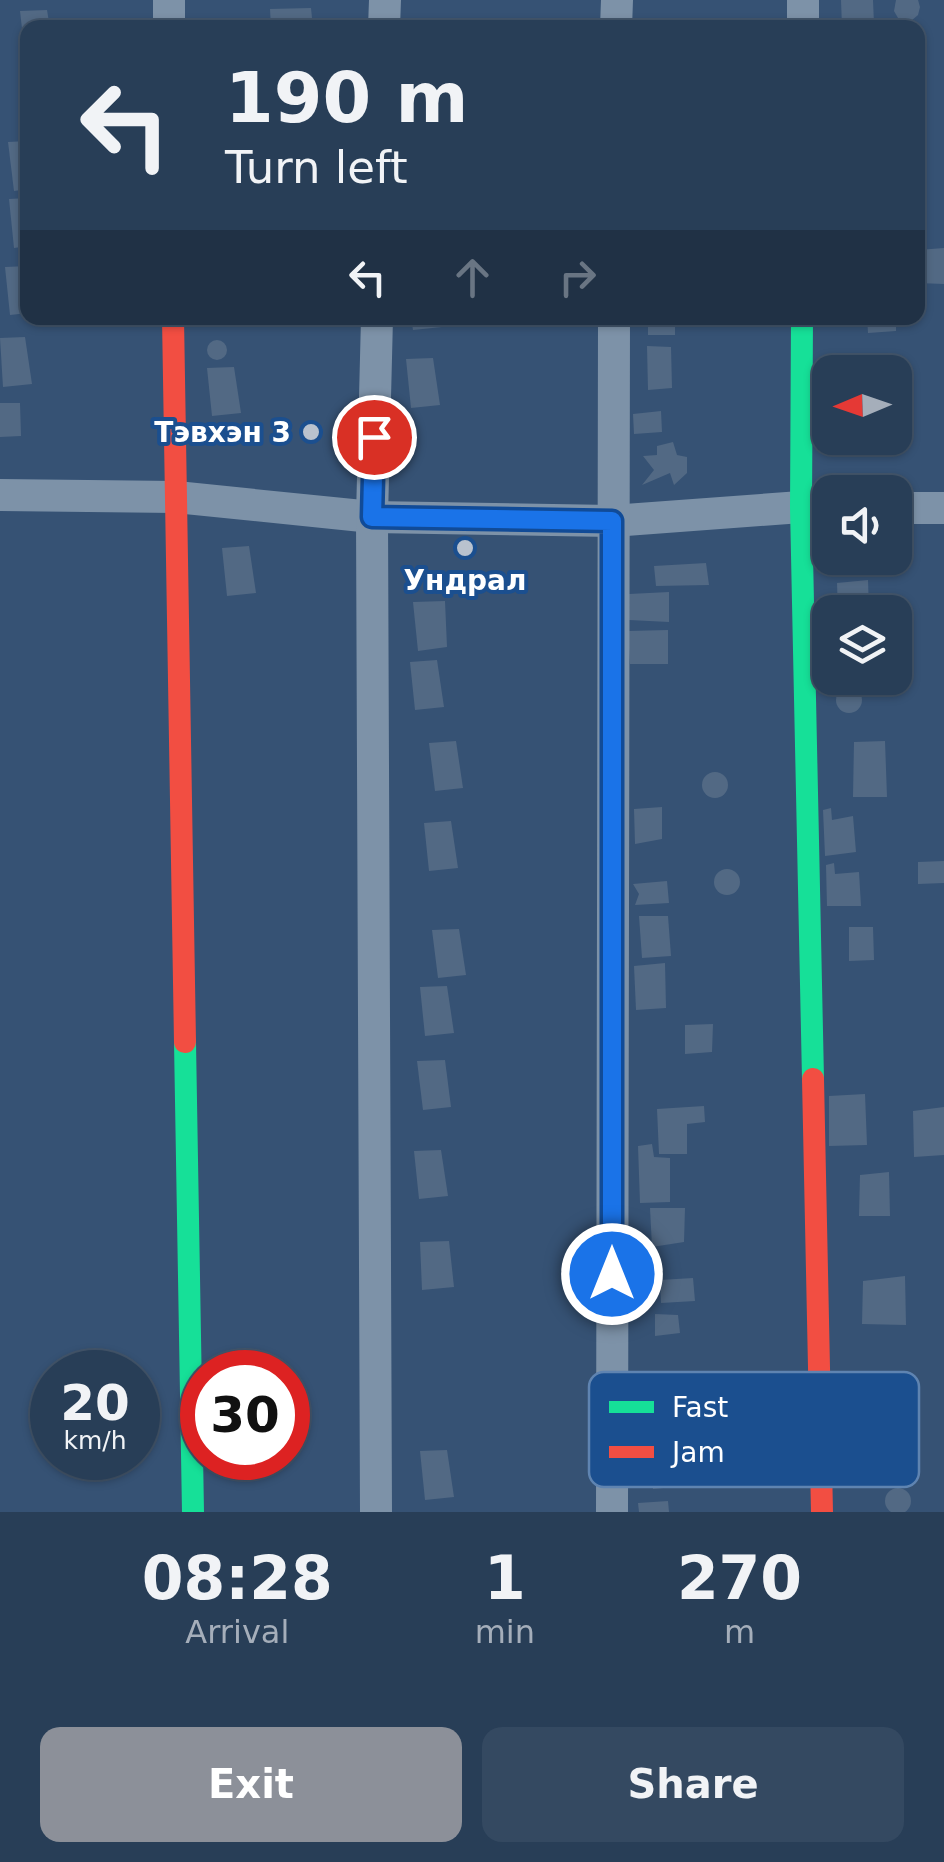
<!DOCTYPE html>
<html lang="en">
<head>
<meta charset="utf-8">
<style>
  body { margin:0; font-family:"DejaVu Sans",sans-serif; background:#344961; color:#f1f3f6; height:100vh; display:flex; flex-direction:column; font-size:38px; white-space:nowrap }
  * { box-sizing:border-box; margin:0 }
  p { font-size:32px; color:#a5aeba }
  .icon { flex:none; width:55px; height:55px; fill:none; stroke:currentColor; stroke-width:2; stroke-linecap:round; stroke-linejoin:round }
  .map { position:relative; height:1512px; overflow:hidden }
  .details { display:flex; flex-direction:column; background:#283e57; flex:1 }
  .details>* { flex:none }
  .banner { position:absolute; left:20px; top:20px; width:905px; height:305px; border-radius:20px; box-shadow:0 2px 8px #0004,0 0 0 2px #44576d; background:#283e57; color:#f1f3f6; overflow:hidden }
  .needle { width:65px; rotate:268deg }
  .fabs { position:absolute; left:812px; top:355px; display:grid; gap:20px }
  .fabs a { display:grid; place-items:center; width:100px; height:100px; border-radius:20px; background:#283e57; box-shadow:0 2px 8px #0004,0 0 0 2px #44576d; font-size:50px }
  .speed { position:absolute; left:30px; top:1350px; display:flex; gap:20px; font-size:50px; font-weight:700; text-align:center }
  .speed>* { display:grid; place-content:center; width:130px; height:130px; border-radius:50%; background:#283e57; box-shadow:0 2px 8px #0004,0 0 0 2px #44576d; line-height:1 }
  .speed small { font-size:25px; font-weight:400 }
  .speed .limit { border:15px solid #d22; background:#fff; color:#111 }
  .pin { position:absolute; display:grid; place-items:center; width:85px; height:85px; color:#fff; margin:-42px; border:5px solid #fff; border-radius:50%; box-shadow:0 2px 10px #0007 }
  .me { position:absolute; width:110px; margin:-55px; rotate:0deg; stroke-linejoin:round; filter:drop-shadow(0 0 8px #0008) }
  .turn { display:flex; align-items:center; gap:35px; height:210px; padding:0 40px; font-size:45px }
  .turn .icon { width:130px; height:130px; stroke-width:2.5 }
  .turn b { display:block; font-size:70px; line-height:85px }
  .lanes { display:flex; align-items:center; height:95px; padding:0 40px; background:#0003; justify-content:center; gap:50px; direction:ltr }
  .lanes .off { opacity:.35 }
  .eta { display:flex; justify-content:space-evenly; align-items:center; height:170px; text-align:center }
  .eta b { font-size:60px; font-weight:800; line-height:70px }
  .button { display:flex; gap:20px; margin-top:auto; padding:20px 40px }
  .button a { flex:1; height:115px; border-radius:20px; background:#8c9099; color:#fff; font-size:40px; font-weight:800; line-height:115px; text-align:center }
  .button a+a { background:#344961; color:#f1f3f6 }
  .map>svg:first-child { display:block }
  .building { fill:#526984 }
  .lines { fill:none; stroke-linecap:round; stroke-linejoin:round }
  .street { stroke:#7d92a8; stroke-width:32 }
  .fast { stroke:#16e098; stroke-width:22 }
  .jam { stroke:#f24e42; stroke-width:22 }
  .route-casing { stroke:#114b97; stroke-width:25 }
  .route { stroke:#1a73e8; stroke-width:18 }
  .poi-dot { fill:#b9c2ce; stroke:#1b4f8f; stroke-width:4 }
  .labels { text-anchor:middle; stroke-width:8; stroke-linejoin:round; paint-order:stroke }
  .poi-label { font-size:28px; font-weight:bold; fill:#fff; stroke:#1b4f8f; text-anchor:end }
  .key { fill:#1b4f8f; stroke:#5f84b1; stroke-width:2.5 }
  .key-label { font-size:28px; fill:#fff }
</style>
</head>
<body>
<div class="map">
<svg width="944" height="1512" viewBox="0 0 944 1512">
  <rect width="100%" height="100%" fill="#365274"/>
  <g class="building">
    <path d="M841,0H873L874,24L842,27Z"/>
    <path d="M896,0H918L920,7L918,15L911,21L898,18L894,11Z"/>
    <path d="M311,8L313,28H271L270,9Z"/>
    <path d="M47,10L50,28H28V55H25L20,11Z"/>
    <path d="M28,141V189L14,191L8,142Z"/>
    <path d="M28,198V246L14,248L9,199Z"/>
    <path d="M944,248V284L918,283V250Z"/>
    <path d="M28,266V313L10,315L5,267Z"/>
    <path d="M411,318H441L442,327L413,330Z"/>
    <rect x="648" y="318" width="27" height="17"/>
    <path d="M867,318H896V331L868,333Z"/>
    <path d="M25,337L32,384L3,387L0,338Z"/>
    <circle cx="217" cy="350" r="10"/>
    <path d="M647,346L671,347L672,388L648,390Z"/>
    <path d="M433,358L440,405L411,408L406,359Z"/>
    <path d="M234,367L241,413L212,416L207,368Z"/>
    <path d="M0,403H20L21,436L0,437Z"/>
    <path d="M661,411L662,432L634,434L633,414Z"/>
    <path d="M855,438H880L881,447L855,449Z"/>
    <path d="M673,442L677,455L687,457V473L674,485L670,473L642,485L654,470L643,456L657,455V446Z"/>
    <path d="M249,546L256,593L227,596L222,548Z"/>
    <path d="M706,563L709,585L656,586L654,566Z"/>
    <path d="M868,580L869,612H838L837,583Z"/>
    <path d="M669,592V622L629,620V594Z"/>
    <path d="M445,601L447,647L418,651L413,602Z"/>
    <path d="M668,630V664H630L628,631Z"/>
    <path d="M437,660L444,707L415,710L410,662Z"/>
    <circle cx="849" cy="700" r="13"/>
    <path d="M456,741L463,788L435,791L429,743Z"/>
    <path d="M885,741L887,797H853L854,742Z"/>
    <circle cx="715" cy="785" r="13"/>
    <path d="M662,807V839L635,844L634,809Z"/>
    <path d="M831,808L832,820L853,816L856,852L825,856L823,810Z"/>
    <path d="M451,821L458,868L429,871L424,823Z"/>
    <path d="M944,861V883L918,884V862Z"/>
    <path d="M834,863L835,874L859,872L861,906H827L826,865Z"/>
    <circle cx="727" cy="882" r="13"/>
    <path d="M667,881L669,903L635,905L639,894L633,884Z"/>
    <path d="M639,916H668L671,956L642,958Z"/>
    <path d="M849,927H873L874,960L849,961Z"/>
    <path d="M459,929L466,975L438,978L432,930Z"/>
    <path d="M665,963L666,1008L636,1010L634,966Z"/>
    <path d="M447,986L454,1033L425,1036L420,987Z"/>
    <path d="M713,1024L712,1052L685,1054V1025Z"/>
    <path d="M445,1060L451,1107L423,1110L417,1061Z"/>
    <path d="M865,1094L867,1145L829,1146V1096Z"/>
    <path d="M704,1106L705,1122L687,1124V1154H659L657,1109Z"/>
    <path d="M944,1107V1155L914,1157L913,1111Z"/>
    <path d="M652,1144L654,1157L670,1158V1202L640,1203L638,1146Z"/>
    <path d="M441,1150L448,1196L419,1199L414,1151Z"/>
    <path d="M889,1172L890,1216H859L860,1175Z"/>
    <path d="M650,1208H685L684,1242L652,1247Z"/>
    <path d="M449,1241L454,1287L422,1290L420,1242Z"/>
    <path d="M905,1276L906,1325L862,1324L863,1281Z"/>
    <path d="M693,1278L695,1301L661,1303L660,1280Z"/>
    <path d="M655,1314L678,1315L680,1333L655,1336Z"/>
    <path d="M650,1371L684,1372L685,1377L676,1380V1398H651Z"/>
    <path d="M447,1450L454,1497L425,1500L420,1451Z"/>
    <path d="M652,1456L683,1457L684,1486L653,1489Z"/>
    <circle cx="898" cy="1501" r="13"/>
    <path d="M668,1501L669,1512H639L638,1503Z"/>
  </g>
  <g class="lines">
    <g class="street">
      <path d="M169,0V28"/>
      <path d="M384,28L385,0"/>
      <path d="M616,28L617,0"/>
      <path d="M803,28V0"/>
      <path d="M0,495L176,497L372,517L612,521L801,507H830"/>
      <path d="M895,508H944"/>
      <path d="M376,1512L372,517L377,318"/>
      <path d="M612,1512L614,318"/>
    </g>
    <g class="fast">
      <path d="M802,318L801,507L813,1079"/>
      <path d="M185,1042L193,1512"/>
    </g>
    <g class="jam">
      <path d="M173,318L185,1042"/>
      <path d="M813,1079L822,1512"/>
    </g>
  </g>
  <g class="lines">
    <g class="route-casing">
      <path id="route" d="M374,437L372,517L612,521V1274"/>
    </g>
    <use href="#route" class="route"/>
  </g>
  <g class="poi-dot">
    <circle cx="311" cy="432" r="10"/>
    <circle cx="465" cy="548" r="10"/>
  </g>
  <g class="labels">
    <g class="poi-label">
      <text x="291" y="442">Тэвхэн 3</text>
      <text x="465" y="590" text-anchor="middle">Ундрал</text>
    </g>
  </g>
  <rect x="589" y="1372" width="330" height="115" rx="15" class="key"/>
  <rect x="609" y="1401" width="45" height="12" fill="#16e098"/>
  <rect x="609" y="1446" width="45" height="12" fill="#f24e42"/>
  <g class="key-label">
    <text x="672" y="1417">Fast</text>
    <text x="672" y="1462">Jam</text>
  </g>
</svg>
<div class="fabs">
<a><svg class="needle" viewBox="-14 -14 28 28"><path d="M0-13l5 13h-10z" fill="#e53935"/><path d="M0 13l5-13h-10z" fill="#a5aeba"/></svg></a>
<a><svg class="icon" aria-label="sound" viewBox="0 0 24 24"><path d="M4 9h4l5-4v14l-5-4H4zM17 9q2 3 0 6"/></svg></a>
<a><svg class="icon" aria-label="layers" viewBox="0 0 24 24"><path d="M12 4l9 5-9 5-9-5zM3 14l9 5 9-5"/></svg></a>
</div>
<div class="speed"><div>20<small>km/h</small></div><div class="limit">30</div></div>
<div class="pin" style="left:374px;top:437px;background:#d93025"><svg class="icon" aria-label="arrive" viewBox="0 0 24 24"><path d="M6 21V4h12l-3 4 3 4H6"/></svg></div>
<svg class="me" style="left:612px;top:1274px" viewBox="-20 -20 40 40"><circle r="17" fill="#1a73e8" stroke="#fff" stroke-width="3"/><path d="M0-11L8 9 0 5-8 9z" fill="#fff"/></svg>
<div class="banner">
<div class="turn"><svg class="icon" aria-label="left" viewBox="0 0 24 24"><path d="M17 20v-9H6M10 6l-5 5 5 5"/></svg><div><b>190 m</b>Turn left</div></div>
<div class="lanes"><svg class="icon" aria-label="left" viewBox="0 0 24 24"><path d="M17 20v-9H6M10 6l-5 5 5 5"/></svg><svg class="icon off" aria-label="ahead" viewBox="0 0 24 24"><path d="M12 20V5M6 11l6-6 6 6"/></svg><svg class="icon off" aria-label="right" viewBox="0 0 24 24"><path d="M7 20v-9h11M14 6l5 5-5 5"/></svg></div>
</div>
</div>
<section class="details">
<div class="eta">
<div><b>08:28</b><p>Arrival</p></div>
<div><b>1</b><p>min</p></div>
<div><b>270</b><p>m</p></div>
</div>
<div class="button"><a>Exit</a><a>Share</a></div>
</section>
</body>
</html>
